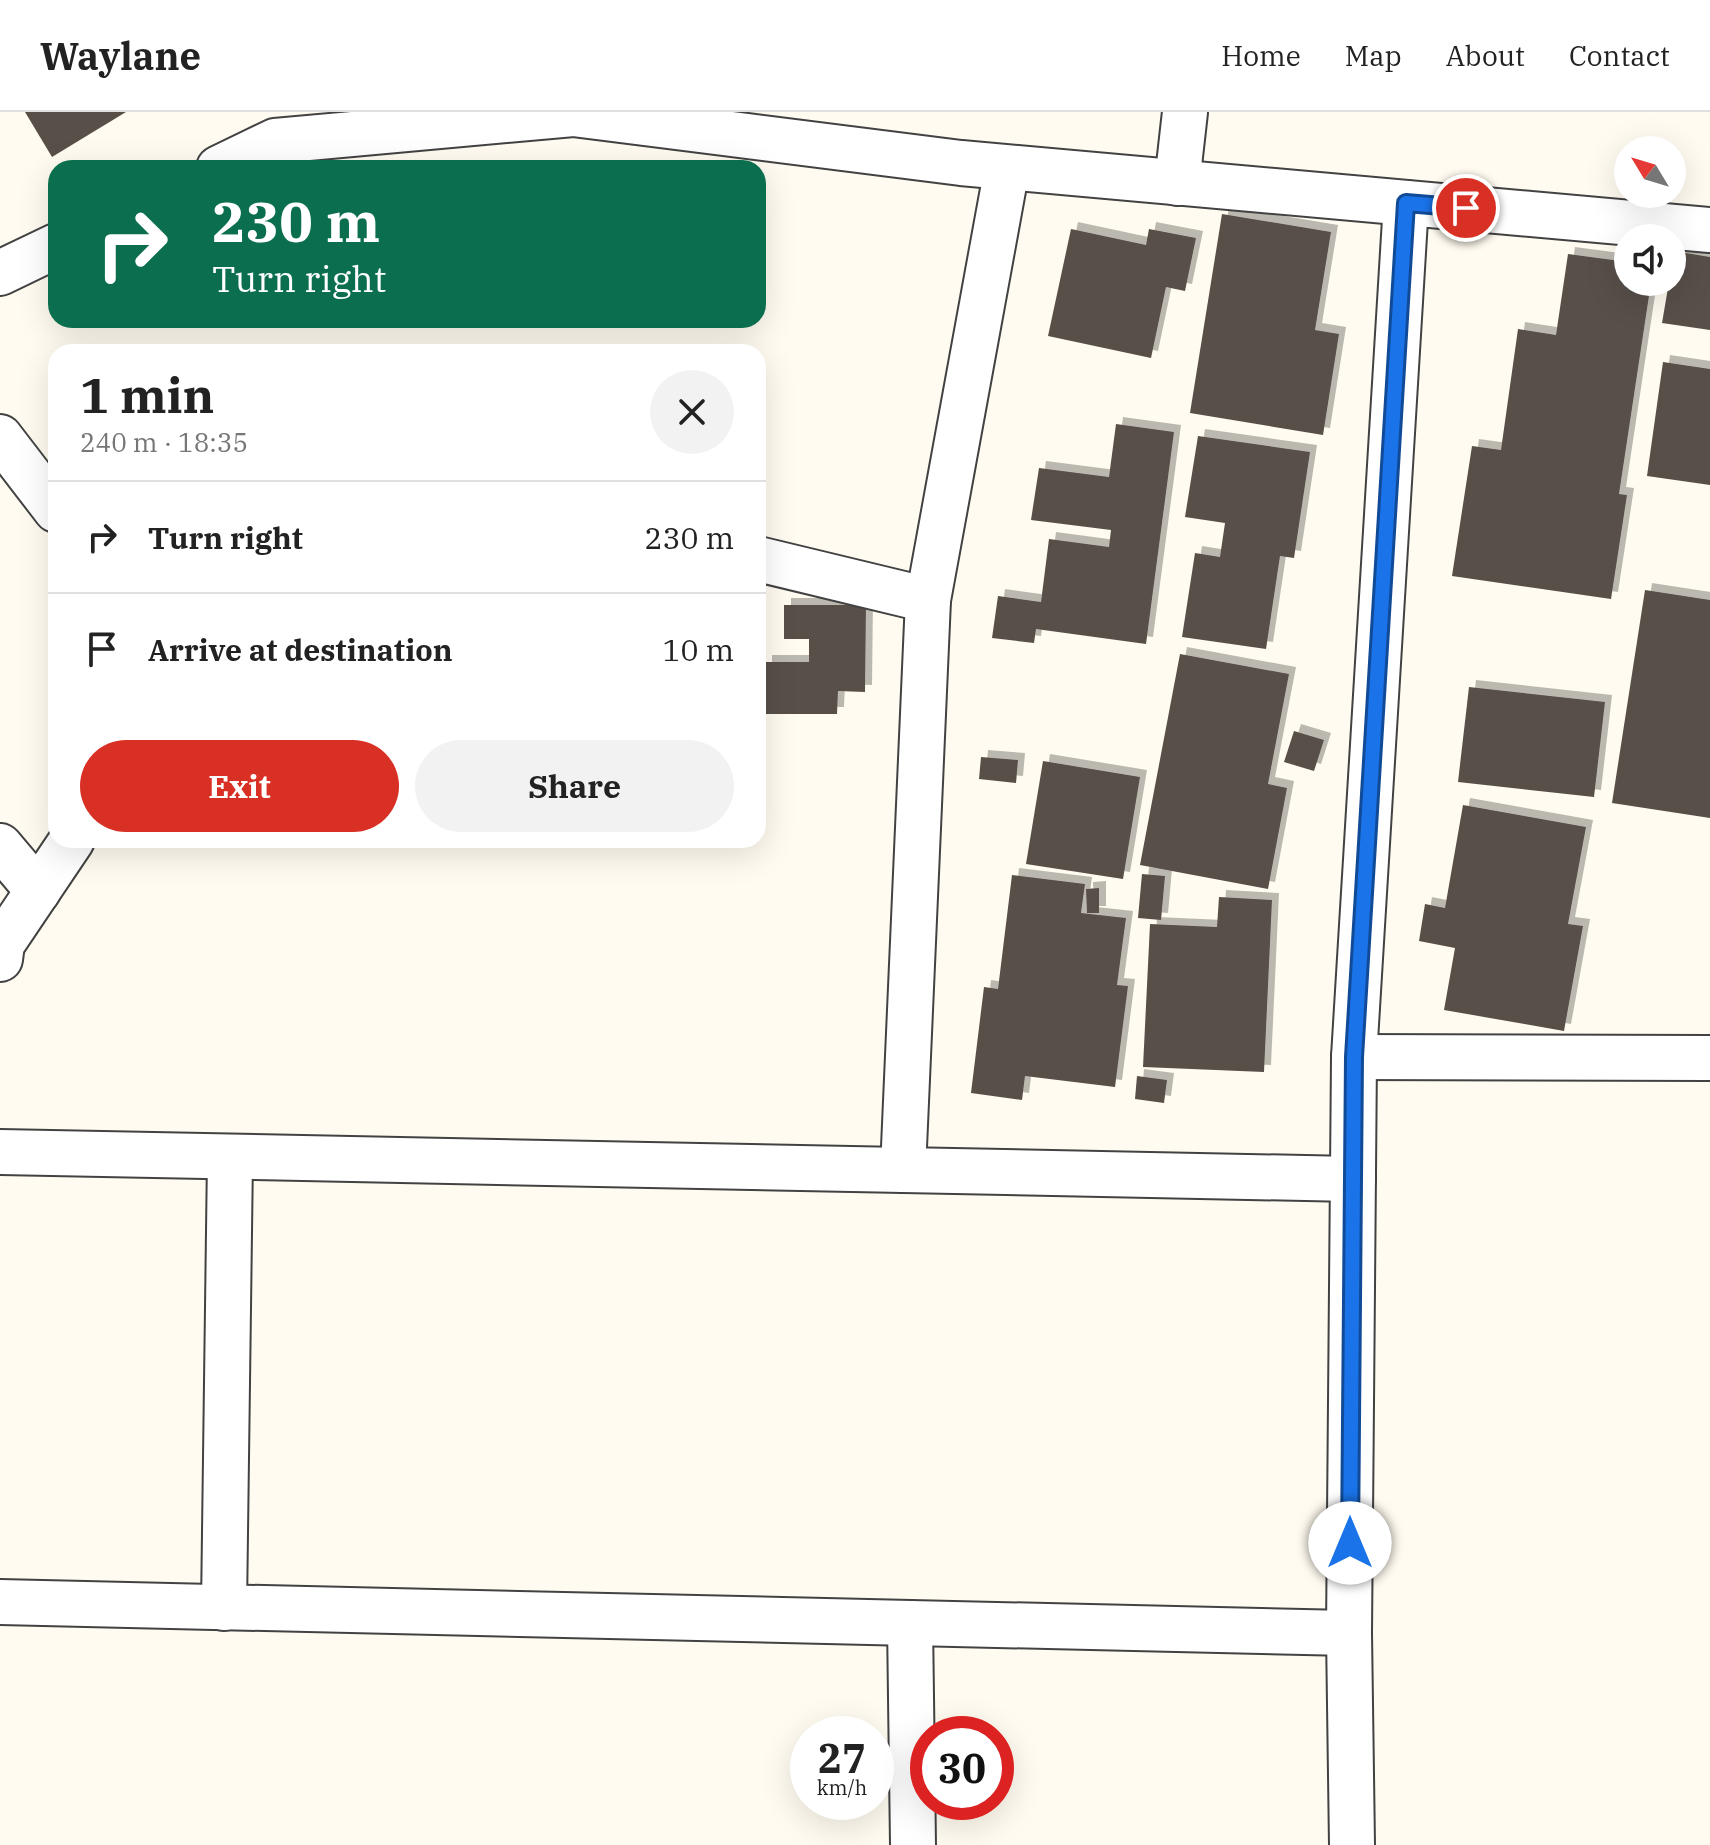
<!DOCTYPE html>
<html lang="en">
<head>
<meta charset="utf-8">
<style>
  body { margin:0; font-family:"IBM Plex Serif",serif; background:#f2f2f2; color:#222; height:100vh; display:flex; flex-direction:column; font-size:30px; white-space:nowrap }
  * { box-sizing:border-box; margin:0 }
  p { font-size:26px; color:#767676 }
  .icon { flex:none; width:44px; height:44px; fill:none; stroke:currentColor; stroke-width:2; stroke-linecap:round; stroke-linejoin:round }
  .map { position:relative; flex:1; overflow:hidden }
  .details { position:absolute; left:48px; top:232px; width:718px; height:504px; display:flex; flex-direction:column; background:#fff; border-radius:24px; box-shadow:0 8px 32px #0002 }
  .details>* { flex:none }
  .banner { position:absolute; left:48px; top:48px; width:718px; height:168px; border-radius:24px; box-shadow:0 8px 32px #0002; background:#0b6e4f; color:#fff; overflow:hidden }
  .needle { width:52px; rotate:308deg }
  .controls { position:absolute; left:1614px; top:24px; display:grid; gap:16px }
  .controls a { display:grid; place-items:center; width:72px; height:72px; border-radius:50%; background:#fff; box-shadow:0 8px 32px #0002; font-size:40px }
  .speed { position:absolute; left:790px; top:1604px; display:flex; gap:16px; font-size:40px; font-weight:700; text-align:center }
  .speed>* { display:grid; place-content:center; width:104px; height:104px; border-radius:50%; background:#fff; box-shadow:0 8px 32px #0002; line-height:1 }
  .speed small { font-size:20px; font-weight:400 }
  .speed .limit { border:12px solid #d22; background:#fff; color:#111 }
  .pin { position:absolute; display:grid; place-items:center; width:68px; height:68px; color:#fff; margin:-34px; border:4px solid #fff; border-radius:50%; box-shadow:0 2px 8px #0007 }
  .me { position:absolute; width:88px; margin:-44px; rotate:0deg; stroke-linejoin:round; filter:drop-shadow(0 0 6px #0008) }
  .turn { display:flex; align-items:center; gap:28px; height:168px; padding:0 32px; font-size:36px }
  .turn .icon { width:104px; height:104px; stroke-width:2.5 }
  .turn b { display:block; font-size:56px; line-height:68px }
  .round { display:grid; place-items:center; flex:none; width:84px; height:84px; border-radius:42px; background:#f2f2f2 }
  .summary { display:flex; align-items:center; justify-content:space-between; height:136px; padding:0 32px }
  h1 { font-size:48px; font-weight:700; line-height:60px }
  .action { display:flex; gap:16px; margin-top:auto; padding:16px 32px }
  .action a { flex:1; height:92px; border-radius:48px; background:#d93025; color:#fff; font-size:32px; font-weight:700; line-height:92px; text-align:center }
  .action a+a { background:#f2f2f2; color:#222 }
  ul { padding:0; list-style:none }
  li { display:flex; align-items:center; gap:24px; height:112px; padding:0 32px; border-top:2px solid #e0e0e0 }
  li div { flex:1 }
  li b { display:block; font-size:30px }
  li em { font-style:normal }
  header { display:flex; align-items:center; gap:48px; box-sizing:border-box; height:112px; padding:0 40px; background:#fff; border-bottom:2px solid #e0e0e0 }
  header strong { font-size:38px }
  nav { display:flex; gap:44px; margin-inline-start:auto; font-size:28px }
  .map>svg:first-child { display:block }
  .building { fill:#584f4a; filter:url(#shadow) }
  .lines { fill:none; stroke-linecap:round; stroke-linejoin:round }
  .minor-casing { stroke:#424242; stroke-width:48 }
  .minor { stroke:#fff; stroke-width:44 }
  .route-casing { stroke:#114b97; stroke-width:20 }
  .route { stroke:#1a73e8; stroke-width:14 }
</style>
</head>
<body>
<header>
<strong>Waylane</strong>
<nav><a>Home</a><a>Map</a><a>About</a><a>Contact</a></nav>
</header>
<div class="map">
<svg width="1710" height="1733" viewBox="0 0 1710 1733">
  <defs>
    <filter id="shadow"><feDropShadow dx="7" dy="-7" stdDeviation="0" flood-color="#0004"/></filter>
  </defs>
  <rect width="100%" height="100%" fill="#fffbf0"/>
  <g class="building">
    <path d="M25,0H126L52,45Z"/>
    <path d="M1222,102L1331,120L1315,218L1339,222L1323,323L1190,301Z"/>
    <path d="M1071,117L1146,133L1149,117L1196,126L1185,179L1166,175L1151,246L1048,224Z"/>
    <path d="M1674,139L1710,145V218L1662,211L1669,170H1672Z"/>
    <path d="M1568,142L1628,150L1626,174L1650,177L1619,382L1627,383L1611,487L1452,464L1472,334L1501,338L1518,217L1556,223Z"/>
    <path d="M1663,250L1710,257V373L1647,364Z"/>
    <path d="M1116,312L1174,320L1146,532L1036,517L1034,531L992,526L998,484L1041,490L1049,427L1109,435L1111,418L1031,408L1039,356L1109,365Z"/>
    <path d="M1198,324L1310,340L1294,446L1280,444L1266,537L1182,525L1195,441L1220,445L1225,411L1185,405Z"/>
    <path d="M1645,478L1710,488V706L1612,691Z"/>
    <path d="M784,493H866L865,580L838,579L837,602H765V550H809V527H784Z"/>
    <path d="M1180,542L1289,562L1268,672L1287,676L1268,777L1140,753Z"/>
    <path d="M1469,575L1605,590L1594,685L1458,670Z"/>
    <path d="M1294,619L1324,628L1314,659L1284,650Z"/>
    <path d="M981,645L1018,648L1016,671L979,667Z"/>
    <path d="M1043,649L1140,665L1123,767L1026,752Z"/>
    <path d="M1463,693L1586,715L1568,812L1583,814L1564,919L1444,898L1455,836L1419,829L1425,792L1445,796Z"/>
    <path d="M1142,762L1165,764L1161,808L1138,806Z"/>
    <path d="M1012,763L1085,772L1081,801L1126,806L1117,873L1128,874L1115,975L1025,964L1022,988L971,981L984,875L998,877Z"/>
    <path d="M1099,776V801H1087L1086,777Z"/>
    <path d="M1219,785L1272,788L1264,960L1143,955L1150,812L1217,815Z"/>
    <path d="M1137,964L1167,968L1164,991L1135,987Z"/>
  </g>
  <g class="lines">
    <g class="minor-casing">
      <g id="minor">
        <path d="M219,56L275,29L573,2L961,51L1710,118"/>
        <path d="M1177,71L1185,0"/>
        <path d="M0,161L56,134"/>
        <path d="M0,325L56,398"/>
        <path d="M758,447L928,488"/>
        <path d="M0,734L38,779"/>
        <path d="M0,847L2,832L72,728"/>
        <path d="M1354,945L1710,946"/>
        <path d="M0,1040L1353,1067"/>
        <path d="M903,1058L928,488L1007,56"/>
        <path d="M0,1490L1349,1521"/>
        <path d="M224,1496L230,1045"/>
        <path d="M910,1511L913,1733"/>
        <path d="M1352,1733L1349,1521L1354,945L1406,91"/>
      </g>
    </g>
    <use href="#minor" class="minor"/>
  </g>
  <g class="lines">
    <g class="route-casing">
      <path id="route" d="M1350,1431L1354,945L1406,91L1466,96"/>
    </g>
    <use href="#route" class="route"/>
  </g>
</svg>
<div class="controls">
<a><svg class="needle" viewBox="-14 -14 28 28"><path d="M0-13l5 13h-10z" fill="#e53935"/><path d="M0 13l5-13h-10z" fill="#767676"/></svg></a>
<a><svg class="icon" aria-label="sound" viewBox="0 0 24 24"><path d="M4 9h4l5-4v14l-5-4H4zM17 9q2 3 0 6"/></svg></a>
</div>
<div class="speed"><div>27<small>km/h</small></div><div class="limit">30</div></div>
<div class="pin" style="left:1466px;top:96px;background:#d93025"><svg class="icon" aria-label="arrive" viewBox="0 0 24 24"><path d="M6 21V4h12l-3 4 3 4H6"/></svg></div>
<svg class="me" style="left:1350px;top:1431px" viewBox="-20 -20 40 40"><circle r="19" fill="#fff"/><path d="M0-13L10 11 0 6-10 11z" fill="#1a73e8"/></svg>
<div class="banner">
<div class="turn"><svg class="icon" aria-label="right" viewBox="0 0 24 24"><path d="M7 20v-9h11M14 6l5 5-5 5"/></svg><div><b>230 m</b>Turn right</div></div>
</div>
<section class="details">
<div class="summary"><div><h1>1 min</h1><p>240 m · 18:35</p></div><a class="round"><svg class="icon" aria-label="close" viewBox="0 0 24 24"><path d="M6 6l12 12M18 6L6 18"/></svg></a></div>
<ul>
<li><svg class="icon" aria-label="right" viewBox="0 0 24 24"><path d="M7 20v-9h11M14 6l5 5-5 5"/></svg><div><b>Turn right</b></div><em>230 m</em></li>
<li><svg class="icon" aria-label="arrive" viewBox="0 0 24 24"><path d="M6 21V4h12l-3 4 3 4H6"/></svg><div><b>Arrive at destination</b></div><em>10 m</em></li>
</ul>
<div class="action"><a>Exit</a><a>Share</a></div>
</section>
</div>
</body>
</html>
